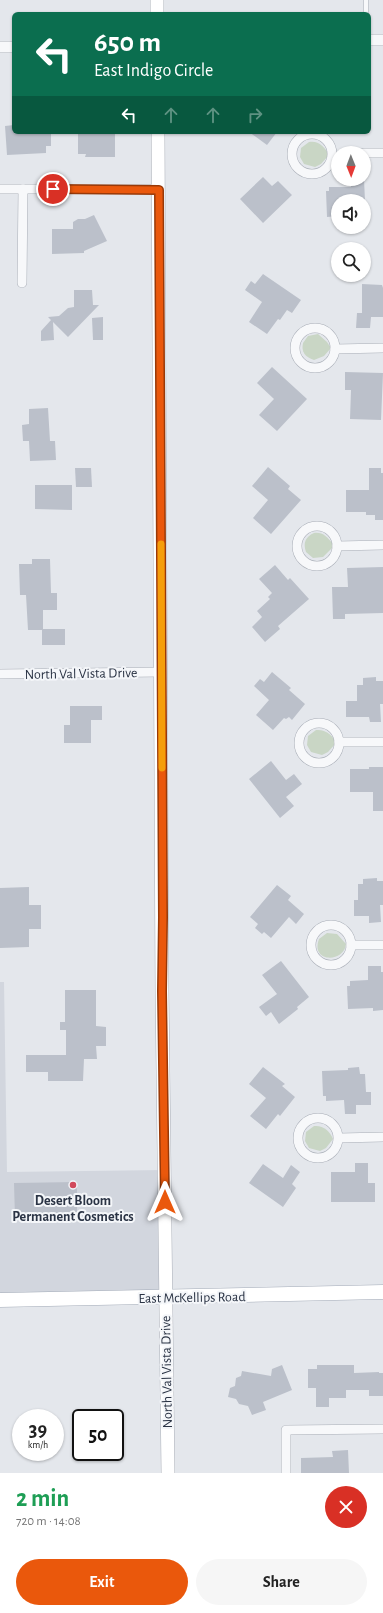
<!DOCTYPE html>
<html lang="en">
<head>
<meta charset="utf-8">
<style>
  body { margin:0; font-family:"Alegreya Sans",sans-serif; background:#f6f6f6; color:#222; height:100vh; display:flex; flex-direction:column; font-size:15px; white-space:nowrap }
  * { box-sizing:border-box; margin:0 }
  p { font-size:13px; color:#767676 }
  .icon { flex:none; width:22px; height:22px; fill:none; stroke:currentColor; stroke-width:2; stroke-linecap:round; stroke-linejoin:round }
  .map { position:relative; height:1473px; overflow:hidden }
  .sheet { display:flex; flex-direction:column; background:#fff; flex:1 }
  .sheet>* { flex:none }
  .banner { position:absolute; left:12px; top:12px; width:359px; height:122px; border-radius:6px; box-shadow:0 1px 3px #0004; background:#0b6e4f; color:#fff; overflow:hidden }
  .needle { width:26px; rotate:179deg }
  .buttons { position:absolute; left:331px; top:146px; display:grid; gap:8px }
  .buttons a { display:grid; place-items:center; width:40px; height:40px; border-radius:50%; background:#fff; box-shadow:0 1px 3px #0004; font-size:20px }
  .speed { position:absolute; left:12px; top:1409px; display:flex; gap:8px; font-size:20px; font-weight:700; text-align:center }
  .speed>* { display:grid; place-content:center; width:52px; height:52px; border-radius:50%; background:#fff; box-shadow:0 1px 3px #0004; line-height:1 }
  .speed small { font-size:10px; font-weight:400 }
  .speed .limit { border:2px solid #111; border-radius:6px; background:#fff; color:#111 }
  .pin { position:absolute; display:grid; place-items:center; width:34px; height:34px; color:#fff; margin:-17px; border:2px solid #fff; border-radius:50%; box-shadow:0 1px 4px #0007 }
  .me { position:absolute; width:44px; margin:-22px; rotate:0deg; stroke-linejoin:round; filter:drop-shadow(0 0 3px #0008) }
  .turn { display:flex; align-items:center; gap:14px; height:84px; padding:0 16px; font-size:18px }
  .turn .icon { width:52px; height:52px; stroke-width:2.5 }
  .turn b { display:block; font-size:28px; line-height:34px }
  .lanes { display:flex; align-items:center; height:38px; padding:0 16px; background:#0003; justify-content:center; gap:20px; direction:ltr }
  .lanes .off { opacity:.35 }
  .round { display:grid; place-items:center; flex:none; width:42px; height:42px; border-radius:21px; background:#f6f6f6 }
  .headline { display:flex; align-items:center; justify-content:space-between; height:68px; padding:0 16px }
  h1 { font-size:24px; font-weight:700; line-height:30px; color:#1e9e55 }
  .button { display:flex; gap:8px; margin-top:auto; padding:8px 16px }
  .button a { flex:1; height:46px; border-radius:24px; background:#ea580c; color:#fff; font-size:16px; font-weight:700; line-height:46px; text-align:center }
  .button a+a { background:#f6f6f6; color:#222 }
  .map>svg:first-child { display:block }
  .built { fill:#d2d6de }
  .green { fill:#c9d6c5 }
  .building { fill:#bbc0ca }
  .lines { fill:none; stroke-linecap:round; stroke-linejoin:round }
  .service-casing { stroke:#a9aeb7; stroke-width:5.5 }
  .minor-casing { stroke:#a9aeb7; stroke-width:10 }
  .tertiary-casing { stroke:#a9aeb7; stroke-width:12 }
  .secondary-casing { stroke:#a9aeb7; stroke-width:14 }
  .primary-casing { stroke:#a3abb8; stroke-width:15 }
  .service { stroke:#f7f8fa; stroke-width:4.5 }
  .minor { stroke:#f7f8fa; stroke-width:9 }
  .tertiary { stroke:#f7f8fa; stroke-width:11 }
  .secondary { stroke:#fff; stroke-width:13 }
  .primary { stroke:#fff; stroke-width:14 }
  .route-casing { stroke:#983908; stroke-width:10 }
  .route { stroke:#ea580c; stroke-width:7 }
  .slow { stroke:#f59e0b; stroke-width:7 }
  .poi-dot { fill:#d1495b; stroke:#f4f6f9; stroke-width:1.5 }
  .labels { text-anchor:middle; stroke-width:4; stroke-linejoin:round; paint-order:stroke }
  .street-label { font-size:14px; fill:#2b3445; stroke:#f4f6f9 }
  .poi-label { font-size:14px; font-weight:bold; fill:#2b3445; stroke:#f4f6f9 }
</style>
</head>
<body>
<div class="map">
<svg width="383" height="1473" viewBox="0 0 383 1473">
  <rect width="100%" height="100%" fill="#e4e7ec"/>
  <path class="built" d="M0,982H4L7,1172L164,1170L165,1298L0,1300Z"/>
  <g class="green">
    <path d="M309,142C318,140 325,147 329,155L321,164L315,167L304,164L300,157L301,148Z"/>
    <path d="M318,334L327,342L331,348L324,356L314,360C305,357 301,352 303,343L308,336Z"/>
    <path d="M314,533C323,532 327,537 333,544L332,548L323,557L313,558L306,552C303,543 305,537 314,533Z"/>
    <path d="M316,730C325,729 333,735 336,743L328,752L322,755L311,752L307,745L308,736Z"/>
    <path d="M327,933L337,934L346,944C344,963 310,963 319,939Z"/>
    <path d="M314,1126C323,1125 330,1131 333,1139L326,1148L320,1151L309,1148L305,1141L306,1132Z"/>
  </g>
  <g class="building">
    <path d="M14,125V132H51V146H46V153L7,155L5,126Z"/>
    <path d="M78,132H115V157H85L86,154H78Z"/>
    <path d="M249,132H277L267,145Z"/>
    <path d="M263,177L272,186L278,181L292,195L263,223L240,199Z"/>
    <path d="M350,179H364L365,201H338V216L327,217L326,191H329V187H351Z"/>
    <path d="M94,215L107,241L84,251V253L52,254V229H73V222L78,219H85Z"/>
    <path d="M263,274L301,300L292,313L287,310L280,320L278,319L267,334L249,322L262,302L245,290L251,281L255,284Z"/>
    <path d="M362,284L382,285L383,288V317H371L370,328H356L357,313H362Z"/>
    <path d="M74,290H92L93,305H99L68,337L53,322L54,340L41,341V331L51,320L48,317L59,316L68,308L74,307Z"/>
    <path d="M103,317V340H93L92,318Z"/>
    <path d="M272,367L307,399L277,431L259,415L274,399L257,383Z"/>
    <path d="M345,372L383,373L381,420L350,419L351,390H345Z"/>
    <path d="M48,408L50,441H55L56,460L30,461L29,441H23L22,425L29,424V409Z"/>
    <path d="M268,467L290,486L288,489L301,500L271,534L253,518L268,500L252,486Z"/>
    <path d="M75,468H91L92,487H76Z"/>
    <path d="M369,468H381V473H383V520H375V515H366V512H346V490H369Z"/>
    <path d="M35,485H72V510L35,509Z"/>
    <path d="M32,559H50L51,593H57V610H43V629H65V645H42V630H28L26,595H20L19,564H32Z"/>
    <path d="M275,565L288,580L290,578L309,599L278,626L280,629L265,642L252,627L262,617L257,611L270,599L268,597L272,593L259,579Z"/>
    <path d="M383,567V613L345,614V619H333L332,587H348L347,568Z"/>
    <path d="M272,672L291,688L289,690L305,704L292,720L289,717L286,719L284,718L273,730L256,715L269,700L254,686L260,679L264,682Z"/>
    <path d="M376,677V681H383V704H380L381,722H370L369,717H346V701H357V685H363V678Z"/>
    <path d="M70,706H102V720H91V743H64V725H70Z"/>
    <path d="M271,761L286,780L294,774L302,784L286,797L294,806L280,818L249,779Z"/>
    <path d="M369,767H383V811H373V792H350V769H369Z"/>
    <path d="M377,878V881H383V905H380L381,922L369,923V916H354V900H358V884H363V879Z"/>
    <path d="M277,885L291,896L288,900L304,914L296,924L289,917L271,938L264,932L262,934L255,928L258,924L250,917Z"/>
    <path d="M29,887V905H41V929H29V947L0,948V888Z"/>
    <path d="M281,961L309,997L297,1007L298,1009L279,1024L271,1012L266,1016L259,1007L277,994L262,975Z"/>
    <path d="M368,966H381V972H383V1010L373,1011V1008L348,1009L347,986H350V981L368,980Z"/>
    <path d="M65,990H96V1026L106,1027V1046H96L97,1059H84L83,1081H48V1072H26V1055H66V1030H60V1022H65Z"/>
    <path d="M263,1067L285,1084L282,1086L295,1097L280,1116L278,1114L266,1129L250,1116L266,1098L249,1084Z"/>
    <path d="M359,1067L360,1074H365L366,1092H371V1105H356V1114H345L344,1100L326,1101V1096H323L322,1071L348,1070V1068Z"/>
    <path d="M355,1163H368V1183H375V1202H331V1172H355Z"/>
    <path d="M263,1164L283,1178L291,1165L300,1172L292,1184L296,1188L283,1207L249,1183Z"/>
    <path d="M77,1182V1212H75V1216L65,1217V1218H54V1219L15,1218L14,1183Z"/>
    <path d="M282,1365L292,1390L263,1402L266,1410L252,1415L248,1406L239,1404L236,1399L228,1397L230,1388L235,1386L236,1378L241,1376L242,1371L271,1376L272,1369Z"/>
    <path d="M317,1365H354V1373L379,1372V1373H383V1396H369V1390H346V1398H329V1407H316V1388H308V1369H317Z"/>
    <path d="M348,1450L349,1473H301V1458L333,1457L332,1451Z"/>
  </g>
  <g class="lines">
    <g class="service-casing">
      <path id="service" d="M366,0V14"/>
    </g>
    <g class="minor-casing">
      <g id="minor">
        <circle cx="312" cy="154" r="20"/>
        <path d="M364,153H383"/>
        <path d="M0,189H159"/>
        <path d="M22,283L23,189"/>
        <circle cx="315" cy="348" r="20"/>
        <path d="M335,349L383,348"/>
        <circle cx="317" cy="546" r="20"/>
        <path d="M337,546L383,545"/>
        <path d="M0,674L161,672"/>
        <circle cx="319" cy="743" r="20"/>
        <path d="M339,742H383"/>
        <circle cx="331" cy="945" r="20"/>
        <path d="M351,945H383"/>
        <circle cx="318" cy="1138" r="20"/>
        <path d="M339,1138L383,1137"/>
        <path d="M286,1473V1430L383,1429"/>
      </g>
    </g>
    <g class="tertiary-casing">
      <g id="tertiary">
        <path d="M369,40H383"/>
        <path d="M0,47H14"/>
      </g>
    </g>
    <g class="secondary-casing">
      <g id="secondary">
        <path d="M157,0V14"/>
        <path d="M158,132L162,991L168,1473"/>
      </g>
    </g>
    <g class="primary-casing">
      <path id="primary" d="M0,1300L383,1292"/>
    </g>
    <use href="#service" class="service"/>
    <use href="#minor" class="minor"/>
    <use href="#tertiary" class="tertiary"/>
    <use href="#secondary" class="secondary"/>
    <use href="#primary" class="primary"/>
  </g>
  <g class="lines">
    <g class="route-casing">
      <path id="route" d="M53,189L159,190L163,917L162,991L165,1202"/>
    </g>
    <use href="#route" class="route"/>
    <path class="slow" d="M161,544L162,768"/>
  </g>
  <circle class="poi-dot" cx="73" cy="1185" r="4"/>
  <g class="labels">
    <g class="street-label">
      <text transform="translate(81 673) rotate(-1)" y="5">North Val Vista Drive</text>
      <text transform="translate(192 1297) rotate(-1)" y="5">East McKellips Road</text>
      <text transform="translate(166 1372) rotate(-91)" y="5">North Val Vista Drive</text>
    </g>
    <g class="poi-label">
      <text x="73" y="1205">Desert Bloom<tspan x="73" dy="16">Permanent Cosmetics</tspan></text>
    </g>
  </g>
</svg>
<div class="buttons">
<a><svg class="needle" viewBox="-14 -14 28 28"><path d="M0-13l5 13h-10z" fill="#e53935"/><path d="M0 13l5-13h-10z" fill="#767676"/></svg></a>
<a><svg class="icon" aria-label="sound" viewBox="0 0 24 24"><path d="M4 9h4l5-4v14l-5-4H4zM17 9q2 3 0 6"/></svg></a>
<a><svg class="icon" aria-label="search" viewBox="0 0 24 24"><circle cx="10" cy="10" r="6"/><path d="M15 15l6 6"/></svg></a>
</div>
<div class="speed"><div>39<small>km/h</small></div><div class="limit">50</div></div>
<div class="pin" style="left:53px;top:189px;background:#d93025"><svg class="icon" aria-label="arrive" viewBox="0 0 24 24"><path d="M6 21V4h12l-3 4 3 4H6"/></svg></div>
<svg class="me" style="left:165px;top:1202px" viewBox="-20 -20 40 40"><path d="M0-17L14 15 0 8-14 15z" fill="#ea580c" stroke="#fff" stroke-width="4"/></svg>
<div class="banner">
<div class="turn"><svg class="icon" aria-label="left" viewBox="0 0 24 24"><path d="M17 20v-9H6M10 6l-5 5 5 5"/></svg><div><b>650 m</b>East Indigo Circle</div></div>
<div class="lanes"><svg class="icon" aria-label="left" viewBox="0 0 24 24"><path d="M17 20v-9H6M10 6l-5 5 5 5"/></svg><svg class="icon off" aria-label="ahead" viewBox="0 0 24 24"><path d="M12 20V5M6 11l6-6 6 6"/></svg><svg class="icon off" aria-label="ahead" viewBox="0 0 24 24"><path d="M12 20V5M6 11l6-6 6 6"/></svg><svg class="icon off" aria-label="right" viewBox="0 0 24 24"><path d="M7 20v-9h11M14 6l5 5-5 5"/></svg></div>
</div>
</div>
<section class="sheet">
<div class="headline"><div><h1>2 min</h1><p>720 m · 14:08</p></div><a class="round" style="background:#d93025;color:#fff"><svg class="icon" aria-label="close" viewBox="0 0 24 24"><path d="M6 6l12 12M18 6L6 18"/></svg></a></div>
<div class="button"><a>Exit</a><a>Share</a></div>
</section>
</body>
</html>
